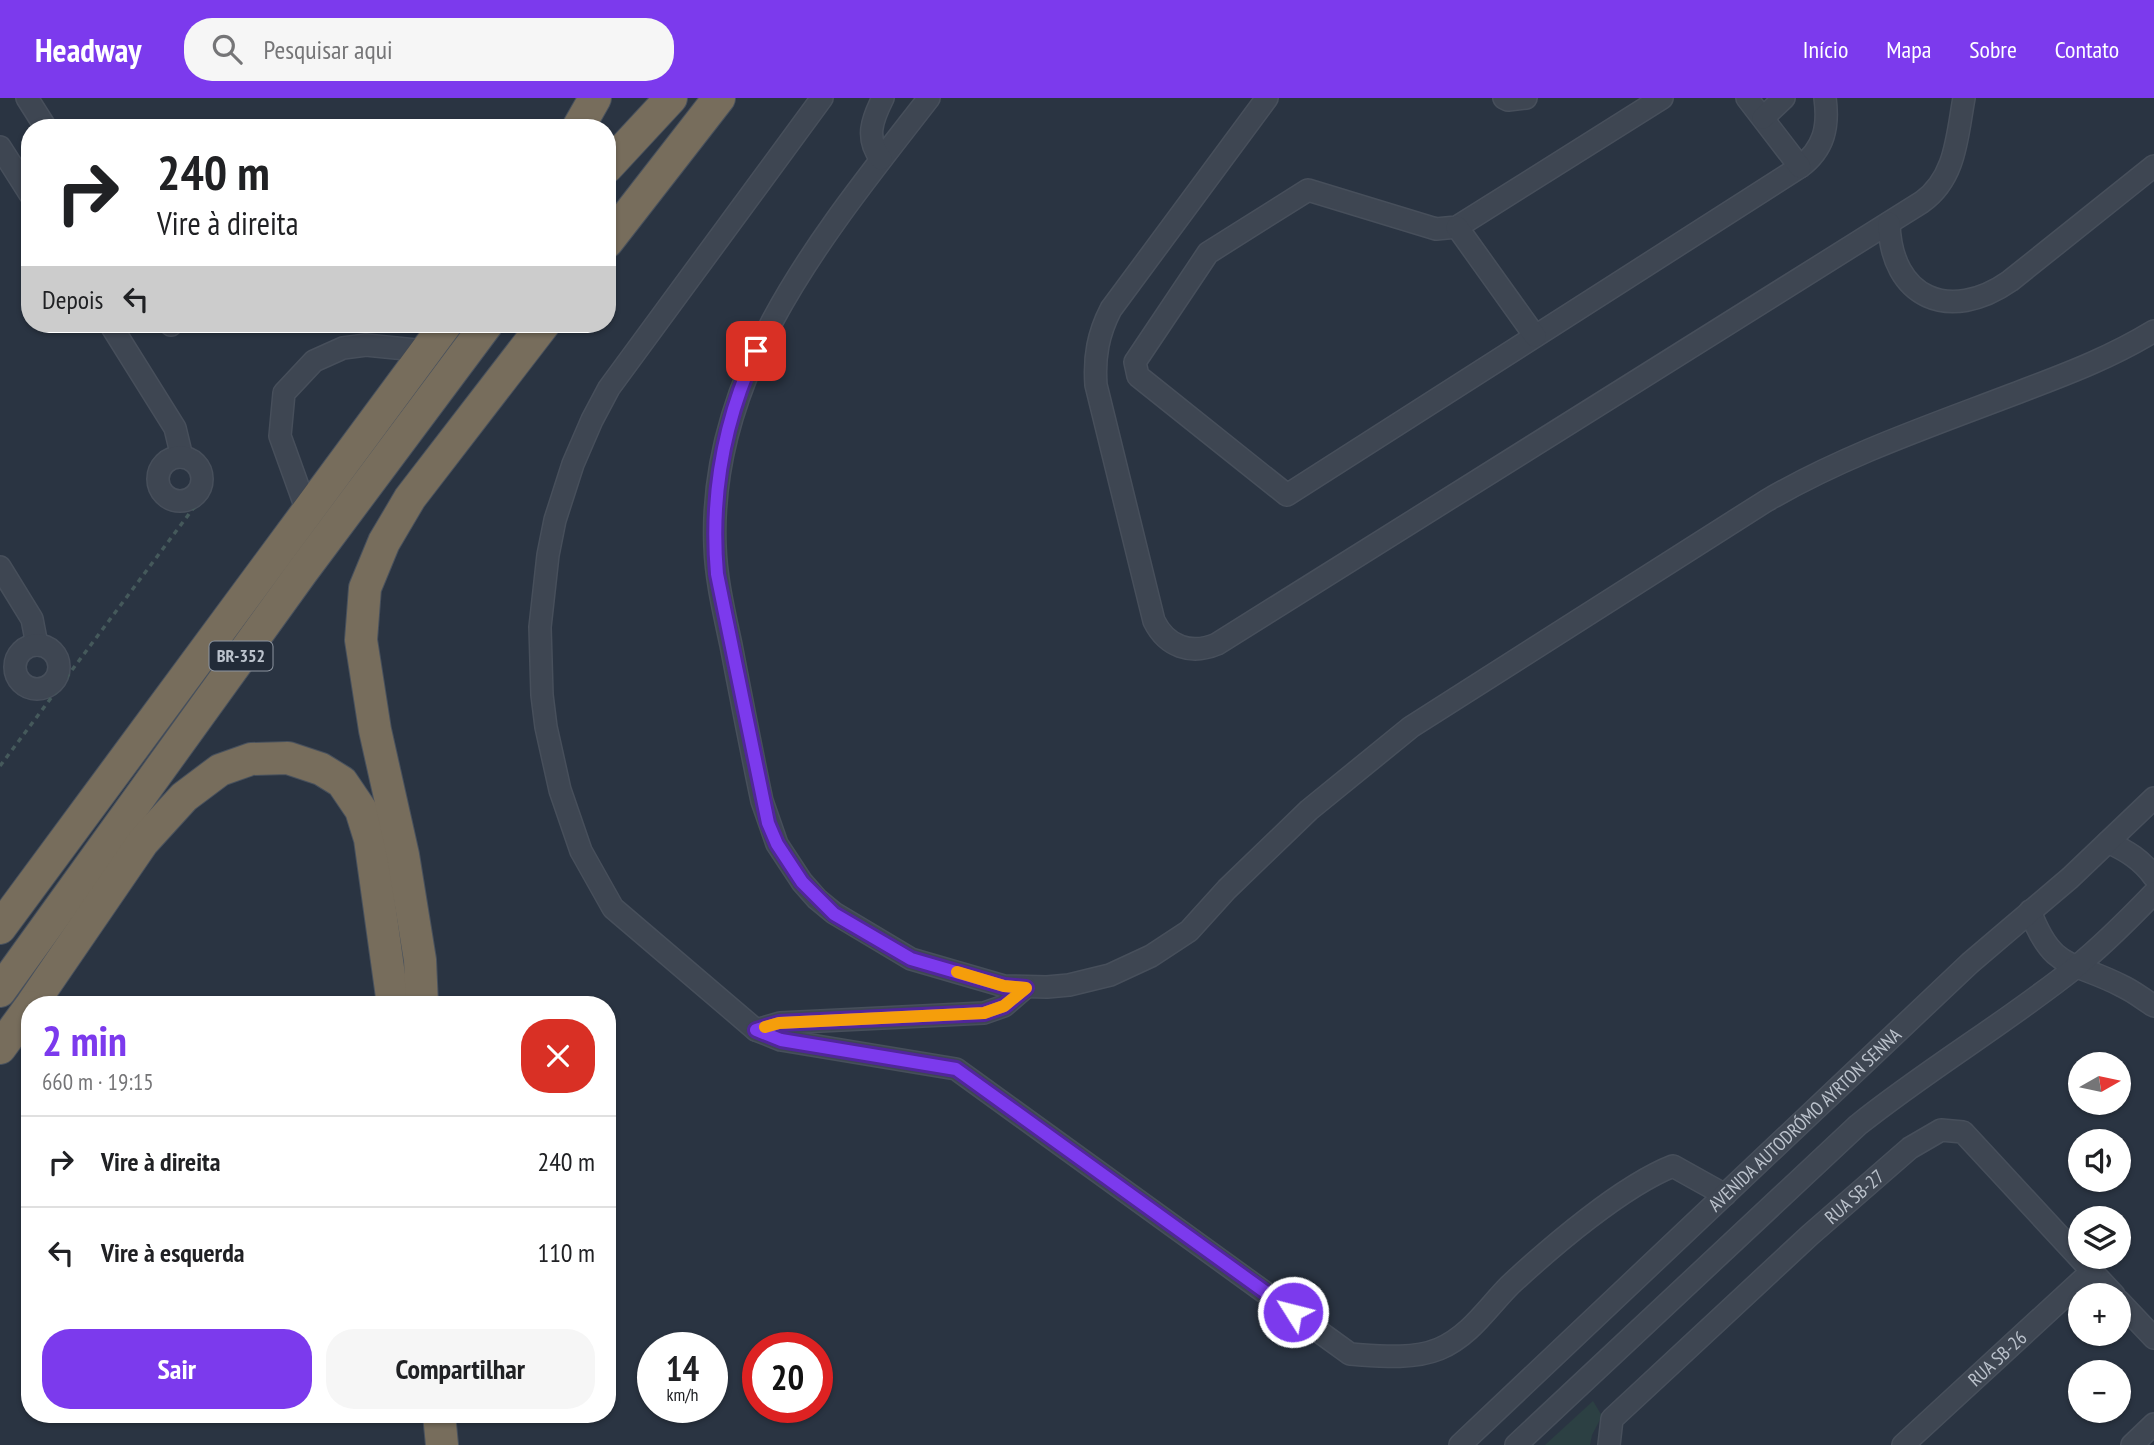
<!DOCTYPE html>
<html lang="pt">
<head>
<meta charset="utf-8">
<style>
  body { margin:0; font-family:"PT Sans Narrow",sans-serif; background:#f6f6f6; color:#202124; height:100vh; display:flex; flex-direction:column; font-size:26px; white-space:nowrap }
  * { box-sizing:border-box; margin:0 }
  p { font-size:23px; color:#757577 }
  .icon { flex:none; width:38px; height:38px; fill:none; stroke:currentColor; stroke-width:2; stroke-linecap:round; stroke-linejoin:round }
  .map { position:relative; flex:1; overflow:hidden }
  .sheet { position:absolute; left:21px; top:898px; width:595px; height:427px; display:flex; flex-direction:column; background:#fff; border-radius:28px; box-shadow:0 2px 5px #0004 }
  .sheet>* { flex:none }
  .hud { position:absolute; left:21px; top:21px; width:595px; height:214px; border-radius:28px; box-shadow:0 2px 5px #0004; background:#fff; color:#202124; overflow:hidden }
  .needle { width:46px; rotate:81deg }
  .fabs { position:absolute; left:2068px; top:954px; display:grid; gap:14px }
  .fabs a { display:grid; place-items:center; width:63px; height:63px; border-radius:50%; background:#fff; box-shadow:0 2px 5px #0004; font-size:35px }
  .speed { position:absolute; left:637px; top:1234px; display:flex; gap:14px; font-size:35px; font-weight:700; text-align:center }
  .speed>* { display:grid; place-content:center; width:91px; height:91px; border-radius:50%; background:#fff; box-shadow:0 2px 5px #0004; line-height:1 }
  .speed small { font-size:18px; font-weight:400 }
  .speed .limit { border:10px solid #d22; background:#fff; color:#111 }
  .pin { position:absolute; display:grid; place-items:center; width:60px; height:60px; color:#fff; margin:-30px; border-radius:14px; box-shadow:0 4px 10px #0006 }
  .me { position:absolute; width:77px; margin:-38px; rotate:306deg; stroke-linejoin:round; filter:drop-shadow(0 0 5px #0008) }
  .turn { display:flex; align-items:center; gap:24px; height:147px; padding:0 21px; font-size:32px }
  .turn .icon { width:91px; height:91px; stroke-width:2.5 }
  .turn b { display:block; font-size:49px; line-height:60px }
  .then { display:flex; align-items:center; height:66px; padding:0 21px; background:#0003; gap:14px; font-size:26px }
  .round { display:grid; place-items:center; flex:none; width:74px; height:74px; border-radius:28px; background:#f6f6f6 }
  .headline { display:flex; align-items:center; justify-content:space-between; height:119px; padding:0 21px }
  h1 { font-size:42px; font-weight:700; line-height:52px; color:#7c3aed }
  .action { display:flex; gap:14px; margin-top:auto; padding:14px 21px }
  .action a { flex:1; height:80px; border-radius:28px; background:#7c3aed; color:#fff; font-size:28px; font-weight:700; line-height:80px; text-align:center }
  .action a+a { background:#f6f6f6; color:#202124 }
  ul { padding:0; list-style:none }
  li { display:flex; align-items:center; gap:21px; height:91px; padding:0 21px; border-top:2px solid #e0e0e0 }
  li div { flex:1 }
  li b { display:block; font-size:26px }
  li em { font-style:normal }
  header { display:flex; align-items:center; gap:42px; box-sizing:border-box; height:98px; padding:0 35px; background:#7c3aed; color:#fff }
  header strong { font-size:33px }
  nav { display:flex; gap:38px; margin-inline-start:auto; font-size:24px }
  .search { width:490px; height:63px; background:#f6f6f6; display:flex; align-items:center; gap:18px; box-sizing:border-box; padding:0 24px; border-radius:28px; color:#757577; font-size:26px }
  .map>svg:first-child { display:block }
  .green { fill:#2c4043 }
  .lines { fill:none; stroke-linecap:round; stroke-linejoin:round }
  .minor-casing { stroke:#474f5b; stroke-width:24 }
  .highway-casing { stroke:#48515d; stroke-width:34 }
  .path { stroke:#45595b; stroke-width:3.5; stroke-dasharray:5 5; stroke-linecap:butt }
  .minor { stroke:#3e4652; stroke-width:21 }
  .highway { stroke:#776d5c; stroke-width:32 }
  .route-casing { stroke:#51269a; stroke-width:18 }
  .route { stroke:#7c3aed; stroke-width:12 }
  .slow { stroke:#f59e0b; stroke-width:12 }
  .labels { text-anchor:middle; stroke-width:7; stroke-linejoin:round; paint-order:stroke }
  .shield { fill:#222b38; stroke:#8d95a0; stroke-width:2 }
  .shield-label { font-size:18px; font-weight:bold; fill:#bbc2cc }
  .street-label { font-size:19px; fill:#bbc2cc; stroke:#222b38 }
</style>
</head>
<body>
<header>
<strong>Headway</strong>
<div class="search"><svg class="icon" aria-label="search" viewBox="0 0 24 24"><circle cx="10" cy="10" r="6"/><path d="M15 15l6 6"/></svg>Pesquisar aqui</div>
<nav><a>Início</a><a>Mapa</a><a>Sobre</a><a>Contato</a></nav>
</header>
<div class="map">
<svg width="2154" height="1347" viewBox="0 0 2154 1347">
  <rect width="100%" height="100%" fill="#2a3442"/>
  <path class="green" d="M1593,1303L1602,1318L1592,1337L1590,1347H1545Z"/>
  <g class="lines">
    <g class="minor-casing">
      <g id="minor">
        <path d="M27,0L46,30"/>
        <path d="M822,0L609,290L592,322L573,366L555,422L548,457L540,529L542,597L546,629L560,692L581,753L613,810L756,932L781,942L956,971L1350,1256C1379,1258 1412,1262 1439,1251C1470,1238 1488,1209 1510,1187C1551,1149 1622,1088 1673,1068L1725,1097"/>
        <path d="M929,0C827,132 708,271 715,448C716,481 724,514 731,547C741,599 751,651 762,703L777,746L802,784L817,801L834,815L911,861L1004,888L1047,889L1069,887L1110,877L1151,858L1189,833L1227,791L1309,712L1411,629L1766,403C1848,355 1939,325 2027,291C2072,274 2113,258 2154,233"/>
        <path d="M1267,0L1111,211C1098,236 1094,259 1096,287L1154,523C1167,549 1191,557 1217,546L1922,104C1956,80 1957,38 1964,0"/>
        <path d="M1504,0L1508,2L1526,0"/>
        <path d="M1662,0L1457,129L1436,131L1308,92L1208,155L1135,264L1138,278L1287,397L1800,69C1824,51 1829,29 1825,0"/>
        <path d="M1747,0L1800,69"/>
        <path d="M1763,20L1784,0"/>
        <path d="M0,49L30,96"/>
        <path d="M881,61C865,40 872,22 883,0"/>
        <path d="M1889,125C1891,201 1950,225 2010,183L2154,68"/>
        <path d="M1457,129L1535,238"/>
        <path d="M110,226L175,330L182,359"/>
        <path d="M170,226L171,227"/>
        <circle cx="180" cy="381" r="22"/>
        <path d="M307,413L280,338L284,295L314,263L343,250L366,247L426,253"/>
        <path d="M0,469L32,521L37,547"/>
        <circle cx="37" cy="569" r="22"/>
        <path d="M2108,744C2127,753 2142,762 2154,779"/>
        <path d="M2030,813C2053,874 2072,862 2122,888C2133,893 2143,901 2154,908"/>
        <path d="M756,932L780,925L984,915L1004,908L1026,889"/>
        <path d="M2119,1203L2154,1240"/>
        <path id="s1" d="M1460,1347L1970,865L2070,780L2154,700"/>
        <path d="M1516,1347L1858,1027C1928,971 2006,925 2076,869C2103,847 2129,821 2154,795"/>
        <path id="s2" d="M1609,1347L1612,1321L1810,1137L1910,1050L1941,1032L1963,1034L2114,1197"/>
        <path id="s3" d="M1903,1347L2092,1173"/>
        <path d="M2132,1347L2154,1326"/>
      </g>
    </g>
    <g class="highway-casing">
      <g id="highway">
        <path d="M578,30L595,0"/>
        <path d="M607,69L671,0"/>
        <path d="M607,144L719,0"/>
        <path d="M0,830L446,226"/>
        <path d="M0,893L302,474L487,226"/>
        <path d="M32,906L143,744L184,699L220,672L251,661L288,660L321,671L342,684L361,712L370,741L393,906"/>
        <path d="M422,906L420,862L403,757L375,632L361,542L365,490L384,444L410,400L544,226"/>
        <path d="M0,950L30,909"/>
        <path d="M439,1316L442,1347"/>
      </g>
    </g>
    <path class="path" d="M0,668L204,396L202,383"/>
    <use href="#minor" class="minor"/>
    <use href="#highway" class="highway"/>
  </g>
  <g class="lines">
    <g class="route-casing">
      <path id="route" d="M756,253C723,325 710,397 717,476L768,725L777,746L802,784L834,816L911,861L1004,888L1026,890L1004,908L984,915L779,925L756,932L781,942L956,971L1293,1214"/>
    </g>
    <use href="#route" class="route"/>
    <path class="slow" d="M765,929L779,925L984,915L1004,908L1026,890L1004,888L957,874"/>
  </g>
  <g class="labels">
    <rect class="shield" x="209.5" y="543.5" width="63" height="29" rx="5"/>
    <g class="shield-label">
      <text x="241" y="564">BR-352</text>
    </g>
    <g class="street-label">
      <text dy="7" stroke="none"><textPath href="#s1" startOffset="474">AVENIDA AUTODRÓMO AYRTON SENNA</textPath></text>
      <text dy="7" stroke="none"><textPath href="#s2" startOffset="355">RUA SB-27</textPath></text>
      <text dy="7" stroke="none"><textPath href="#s3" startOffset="128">RUA SB-26</textPath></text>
    </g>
  </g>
</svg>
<div class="fabs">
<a><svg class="needle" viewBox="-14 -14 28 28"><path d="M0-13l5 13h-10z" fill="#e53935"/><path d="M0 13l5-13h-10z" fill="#757577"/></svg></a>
<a><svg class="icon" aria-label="sound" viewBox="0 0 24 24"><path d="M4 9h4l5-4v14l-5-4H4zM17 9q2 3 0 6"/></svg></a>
<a><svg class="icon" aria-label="layers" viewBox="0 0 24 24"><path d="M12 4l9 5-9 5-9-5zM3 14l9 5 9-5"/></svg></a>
<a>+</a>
<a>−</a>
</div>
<div class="speed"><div>14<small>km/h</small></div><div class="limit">20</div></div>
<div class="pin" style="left:756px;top:253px;background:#d93025"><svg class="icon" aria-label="arrive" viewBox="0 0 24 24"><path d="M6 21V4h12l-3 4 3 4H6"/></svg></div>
<svg class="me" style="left:1293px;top:1214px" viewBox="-20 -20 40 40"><circle r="17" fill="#7c3aed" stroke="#fff" stroke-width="3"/><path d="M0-11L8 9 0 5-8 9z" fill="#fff"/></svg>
<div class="hud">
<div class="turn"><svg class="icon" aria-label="right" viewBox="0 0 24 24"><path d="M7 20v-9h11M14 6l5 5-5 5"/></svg><div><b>240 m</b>Vire à direita</div></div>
<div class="then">Depois<svg class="icon" aria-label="left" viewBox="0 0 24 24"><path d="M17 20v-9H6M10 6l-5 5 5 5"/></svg></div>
</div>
<section class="sheet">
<div class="headline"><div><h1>2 min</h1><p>660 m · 19:15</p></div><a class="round" style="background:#d93025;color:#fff"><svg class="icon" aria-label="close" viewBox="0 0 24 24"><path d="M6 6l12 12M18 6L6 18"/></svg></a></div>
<ul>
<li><svg class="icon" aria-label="right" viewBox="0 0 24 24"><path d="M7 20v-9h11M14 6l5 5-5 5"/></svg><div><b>Vire à direita</b></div><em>240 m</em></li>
<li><svg class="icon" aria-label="left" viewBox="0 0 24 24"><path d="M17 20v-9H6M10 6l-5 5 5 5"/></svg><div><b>Vire à esquerda</b></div><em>110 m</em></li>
</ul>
<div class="action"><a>Sair</a><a>Compartilhar</a></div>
</section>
</div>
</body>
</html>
